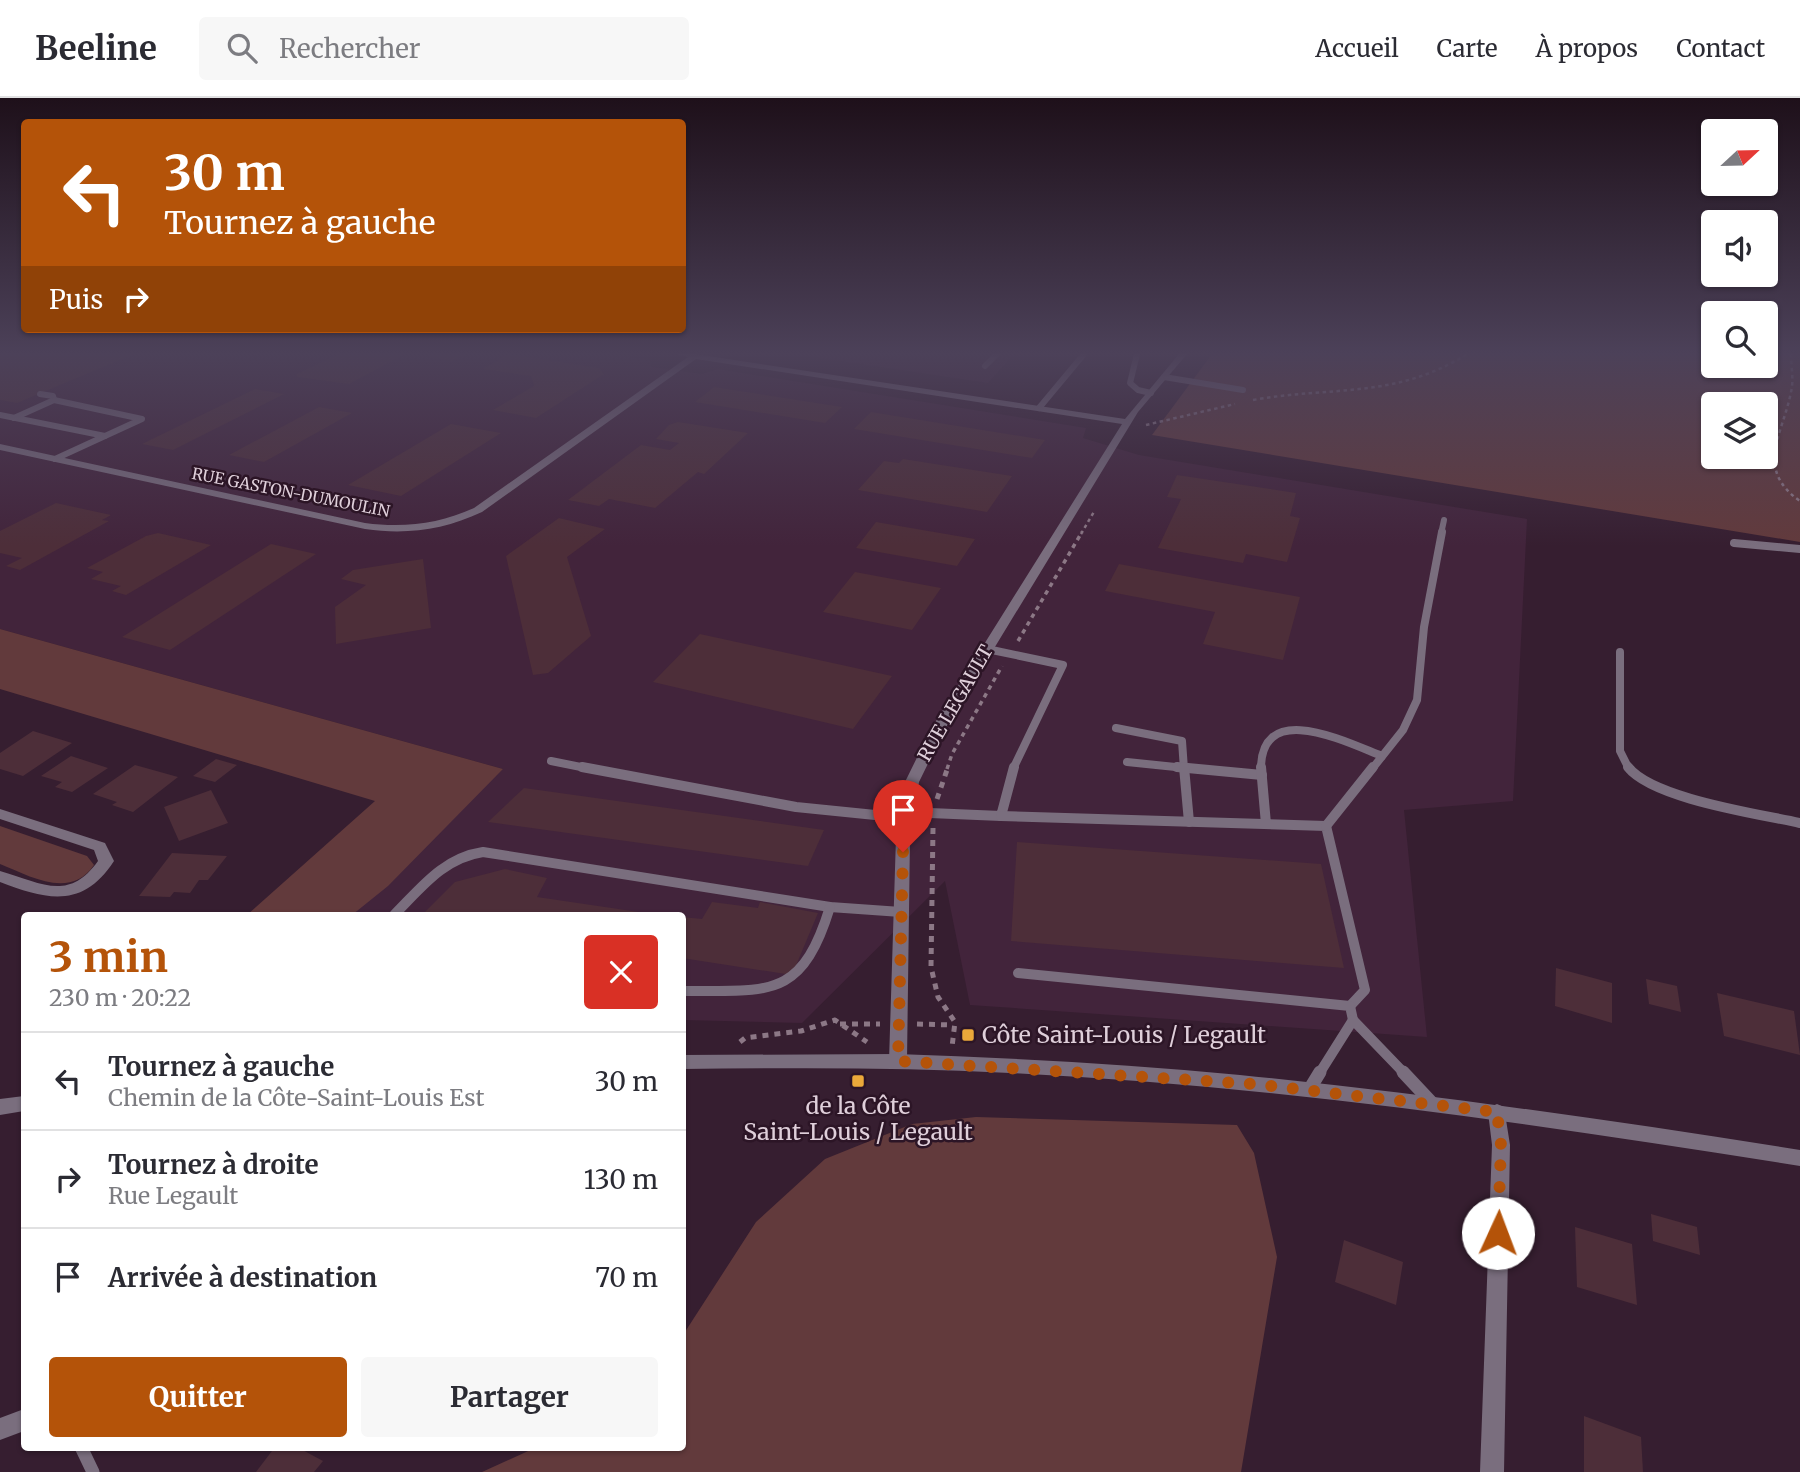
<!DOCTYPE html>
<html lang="fr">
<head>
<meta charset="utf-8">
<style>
  body { margin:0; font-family:Merriweather,serif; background:#f7f7f7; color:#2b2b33; height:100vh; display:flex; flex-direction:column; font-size:26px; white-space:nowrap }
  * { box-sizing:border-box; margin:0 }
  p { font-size:23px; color:#7c7c81 }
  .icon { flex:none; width:38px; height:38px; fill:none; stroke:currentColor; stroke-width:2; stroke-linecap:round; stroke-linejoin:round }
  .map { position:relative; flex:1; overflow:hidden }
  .side { position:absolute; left:21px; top:814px; width:665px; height:539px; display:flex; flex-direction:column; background:#fff; border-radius:7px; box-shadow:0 2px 5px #0004 }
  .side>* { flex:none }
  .banner { position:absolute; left:21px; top:21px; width:665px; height:214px; border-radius:7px; box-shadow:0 2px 5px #0004; background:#b45309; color:#fff; overflow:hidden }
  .needle { width:46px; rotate:68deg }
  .buttons { position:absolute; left:1701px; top:21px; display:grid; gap:14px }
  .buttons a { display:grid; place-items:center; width:77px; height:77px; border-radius:7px; background:#fff; box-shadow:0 2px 5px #0004; font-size:35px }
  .pin { position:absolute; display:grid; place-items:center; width:60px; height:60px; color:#fff; margin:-72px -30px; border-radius:50% 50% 50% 0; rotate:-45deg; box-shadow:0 0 7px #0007 }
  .pin .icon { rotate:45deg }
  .me { position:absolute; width:77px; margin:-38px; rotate:2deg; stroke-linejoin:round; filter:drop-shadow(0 0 5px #0008) }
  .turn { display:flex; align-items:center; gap:24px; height:147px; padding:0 28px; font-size:32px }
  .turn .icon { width:91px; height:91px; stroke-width:2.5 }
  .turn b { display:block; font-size:49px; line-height:60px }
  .then { display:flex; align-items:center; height:66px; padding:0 28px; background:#0003; gap:14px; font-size:26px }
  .round { display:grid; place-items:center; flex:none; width:74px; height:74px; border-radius:7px; background:#f7f7f7 }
  .head { display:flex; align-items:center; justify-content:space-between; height:119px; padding:0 28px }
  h1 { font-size:42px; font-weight:700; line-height:52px; color:#b45309 }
  .button { display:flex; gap:14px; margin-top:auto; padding:14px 28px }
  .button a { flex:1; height:80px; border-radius:7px; background:#b45309; color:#fff; font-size:28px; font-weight:700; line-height:80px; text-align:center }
  .button a+a { background:#f7f7f7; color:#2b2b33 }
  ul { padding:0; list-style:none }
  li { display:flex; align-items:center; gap:21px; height:98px; padding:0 28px; border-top:2px solid #e1e1e2 }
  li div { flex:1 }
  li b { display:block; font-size:26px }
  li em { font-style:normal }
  header { display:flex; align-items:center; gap:42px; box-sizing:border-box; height:98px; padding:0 35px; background:#fff; border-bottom:2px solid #e1e1e2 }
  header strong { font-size:33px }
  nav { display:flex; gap:38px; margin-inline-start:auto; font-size:24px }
  .search { width:490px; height:63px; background:#f7f7f7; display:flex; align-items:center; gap:18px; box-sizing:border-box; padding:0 24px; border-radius:7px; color:#7c7c81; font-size:26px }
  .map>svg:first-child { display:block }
  .built { fill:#42243b }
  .green { fill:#623a3c; fill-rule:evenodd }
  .building { fill:#4d2e39 }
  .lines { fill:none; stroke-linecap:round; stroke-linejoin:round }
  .path-far2 { stroke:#8c7886; stroke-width:2.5; stroke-dasharray:3.5 3.5; stroke-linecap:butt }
  .path-far1 { stroke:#8c7886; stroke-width:3.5; stroke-dasharray:4.5 4.5; stroke-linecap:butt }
  .path { stroke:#8c7886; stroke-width:5; stroke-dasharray:6 6; stroke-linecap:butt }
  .service-far3 { stroke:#7a6e7e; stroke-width:6 }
  .service-far2 { stroke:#7a6e7e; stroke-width:8 }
  .service-far1 { stroke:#7a6e7e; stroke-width:10 }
  .service { stroke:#7a6e7e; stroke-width:13 }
  .minor { fill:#7a6e7e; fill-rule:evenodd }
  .tertiary { fill:#7a6e7e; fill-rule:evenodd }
  .route { stroke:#b45309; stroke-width:12; stroke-dasharray:0 21.6 }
  .poi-dot { fill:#eba93a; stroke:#2c1526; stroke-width:2.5 }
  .labels { text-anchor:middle; stroke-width:5; stroke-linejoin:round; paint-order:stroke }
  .far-street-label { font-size:16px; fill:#dfcfda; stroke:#2c1526 }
  .street-label { font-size:19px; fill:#dfcfda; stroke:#2c1526 }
  .near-poi-label { font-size:23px; fill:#dfcfda; stroke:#2c1526; text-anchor:start }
</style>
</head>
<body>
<header>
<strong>Beeline</strong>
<div class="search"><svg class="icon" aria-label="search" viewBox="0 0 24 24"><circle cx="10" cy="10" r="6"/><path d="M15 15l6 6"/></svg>Rechercher</div>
<nav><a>Accueil</a><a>Carte</a><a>À propos</a><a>Contact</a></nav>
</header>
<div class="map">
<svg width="1800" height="1374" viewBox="0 0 1800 1374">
  <rect width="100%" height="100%" fill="#361e30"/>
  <g class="built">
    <path d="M0,256H610L650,262L651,269L702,276L718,271L1086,330L1083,340L1139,357L1527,421L1513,703L1404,712L1427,939L970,907L945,783L802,925L683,922L682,817H351L503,671L0,531Z"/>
    <path d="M794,256H1014L988,285Z"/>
  </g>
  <g class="green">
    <path d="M1212,256H1713V268H1766V256H1800V444L1152,337ZM1713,306H1766V359H1713Z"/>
    <path d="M0,531L503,671L388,788L352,817H247L375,703L0,591Z"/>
    <path d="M0,728L87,758L94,767C70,802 30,778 0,766Z"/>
    <path d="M976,1019L1237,1027L1254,1055L1277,1159L1241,1374H482L537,1349H682L683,1237L756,1124L825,1061L912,1026Z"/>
  </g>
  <g class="building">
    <path d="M0,256H134L17,305L0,302Z"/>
    <path d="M339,256H405L349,286L297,279V276Z"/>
    <path d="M426,256H467L452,263L428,259L430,258Z"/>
    <path d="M508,256L599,270L604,276L536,320L493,312L534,288L531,278L483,271Z"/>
    <path d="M714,289L842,309L825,325L695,304Z"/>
    <path d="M255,291L284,296L173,352L142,346Z"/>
    <path d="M319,309L352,315L264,364L229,357Z"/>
    <path d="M871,314L1045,342L1032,360L854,331Z"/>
    <path d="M678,324L748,335L704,376L698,374L655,410L609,401L599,408L568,402L641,347L670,352L679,345L656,341L669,327Z"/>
    <path d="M451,326L501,335L401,398L348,387Z"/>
    <path d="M903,361L1012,378L987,414L858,392L884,363L899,365Z"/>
    <path d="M1177,377L1296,395L1290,418L1300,420L1287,464L1246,456L1243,465L1158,450L1181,401L1167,399Z"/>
    <path d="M56,405L111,417L102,422L109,423L20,472L6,468L22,460L0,455V433Z"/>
    <path d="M559,420L605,431L567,459L591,538L548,575L533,577L506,458Z"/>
    <path d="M876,424L975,441L957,468L856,450Z"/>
    <path d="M158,435L211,447L126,497L112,493L121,488L91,481L103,474L87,470L146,438Z"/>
    <path d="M271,446L316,456L170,552L122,539Z"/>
    <path d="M423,461L431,530L336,546L335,509L366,487L341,481L353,472Z"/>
    <path d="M1119,466L1300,499L1283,562L1203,546L1215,514L1105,493Z"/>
    <path d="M855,474L941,490L912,532L823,514Z"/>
    <path d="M700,536L892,578L853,631L653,584Z"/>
    <path d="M33,633L72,645L23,678L0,671V655Z"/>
    <path d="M71,658L108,670L72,694L55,689L62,684L41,678Z"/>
    <path d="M216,661L237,667L215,684L193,678Z"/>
    <path d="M135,667L178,679L133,714L112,707L117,704L93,696Z"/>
    <path d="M524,690L824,732L808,768L488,724Z"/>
    <path d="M211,692L228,725L179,743L164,709Z"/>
    <path d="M1017,744L1321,766L1344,870L1011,843Z"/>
    <path d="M172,755L227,758L208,782H199L190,795L174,794L170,799L139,798Z"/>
    <path d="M505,771L547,780L537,799L659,817H422L455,784Z"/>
    <path d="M712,804L758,810L760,804L818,815L792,877L682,860V819L702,821Z"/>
    <path d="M1556,870L1612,885V925L1555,908Z"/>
    <path d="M1646,881L1677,888L1681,914L1649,906Z"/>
    <path d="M1717,895L1794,913L1800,957L1724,938Z"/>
    <path d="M1651,1116L1697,1129L1700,1157L1653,1143Z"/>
    <path d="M1575,1129L1632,1146L1637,1207L1577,1189Z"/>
    <path d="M1344,1142L1403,1164L1396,1207L1335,1184Z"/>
    <path d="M1584,1318L1641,1339L1643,1374H1584Z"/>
    <path d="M275,1349H297L323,1363L314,1374H256Z"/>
  </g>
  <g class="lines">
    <g class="path-far2">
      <path d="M1791,256C1791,268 1794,283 1791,294C1783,336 1754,371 1800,403"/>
      <path d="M1253,302C1331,288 1396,301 1467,256"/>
      <path d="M1146,327L1235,306"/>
      <path d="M1081,436L1095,412"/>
    </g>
    <g class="path-far1">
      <path d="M1018,543L1082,434"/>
      <path d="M947,671L952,656L1002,568"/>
    </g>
    <g class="path">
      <path d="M937,701L948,669"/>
      <path d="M933,730L931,869L938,899L955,924L952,949"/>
      <path d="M840,926H880"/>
      <path d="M917,926L953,927"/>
      <path d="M740,944L745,940L801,933L835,922L867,944"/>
    </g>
    <g class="service-far3">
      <path d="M1137,256L1130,285L1138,292L1151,295"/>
      <path d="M985,268L997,256"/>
      <path d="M1164,279L1243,292"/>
      <path d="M40,296L53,298L54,302"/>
      <path d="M1039,310L1084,256"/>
      <path d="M0,317L105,338L55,361"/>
      <path d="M14,320L54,302L142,321L105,338"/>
      <path d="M1441,436L1444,422"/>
    </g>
    <g class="service-far2">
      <path d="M1734,445L1800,451"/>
      <path d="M987,551L1063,567L1013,671"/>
      <path d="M1620,554V653L1629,671"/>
      <path d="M1116,630L1182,643L1184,671"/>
      <path d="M551,663L591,671"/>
      <path d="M1127,664L1195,671"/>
      <path d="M1261,671C1261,601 1346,644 1382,658"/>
      <path d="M1372,671L1403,632L1417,602L1424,529L1442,434"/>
    </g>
    <g class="service-far1">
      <path d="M582,669L796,709L905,720"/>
      <path d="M1177,669L1262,677"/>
      <path d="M1184,669L1189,724"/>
      <path d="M1261,669L1266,726"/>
      <path d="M1628,669C1653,701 1760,716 1800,725"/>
      <path d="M906,714L1001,718L1014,669"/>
      <path d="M1001,718L1326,728L1365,892L1350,908"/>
      <path d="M1326,728L1373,669"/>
      <path d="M394,817C421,790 443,760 483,754L830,809L901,814"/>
      <path d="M1018,875L1350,908L1353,922"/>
      <path d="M682,893C769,892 801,903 830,809"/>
      <path d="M1319,976L1353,922L1405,976"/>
    </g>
    <g class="service">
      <path d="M1403,974L1432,1005"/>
      <path d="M1309,992L1320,974"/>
      <path d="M81,1349L93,1374"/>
    </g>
    <g class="minor">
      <path d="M677,256H695L1125,321L1179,256H1187L1138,314L945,631L919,684L910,739L907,963L904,968L898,970L892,968L889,963L896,739L905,684L931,631L1122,326L696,261L482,414C444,432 406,437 365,431L0,352V346L365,425C404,430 439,426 474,410L688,259Z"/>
      <path d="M0,711L105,745L114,763C83,811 47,802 0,784V773C40,784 68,805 98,763L94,752L0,721Z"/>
      <path d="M1497,1006L1504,1009L1510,1047L1504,1374H1480L1492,1047L1488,1014L1490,1009Z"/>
      <path d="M24,1311V1333L0,1342V1320Z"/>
    </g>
    <g class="tertiary">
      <path d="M897,956C1011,960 1126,966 1240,977C1427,996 1614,1022 1800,1052V1068C1538,1026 1275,988 1010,975C901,969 792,970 682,971V957Z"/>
      <path d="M24,998V1013L0,1017V1001Z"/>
    </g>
  </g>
  <linearGradient id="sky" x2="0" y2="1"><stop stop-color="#1e101a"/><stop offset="0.57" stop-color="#4c4159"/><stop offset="1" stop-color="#4c4159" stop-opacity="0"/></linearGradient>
  <rect width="1800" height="448" fill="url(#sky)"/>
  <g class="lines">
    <path class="route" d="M903,754L898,963L1253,986L1497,1014L1501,1047L1498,1135"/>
  </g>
  <g class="poi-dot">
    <rect x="961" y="930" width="14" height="14" rx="3.5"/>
    <rect x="851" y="976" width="14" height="14" rx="3.5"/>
  </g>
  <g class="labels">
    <g class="far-street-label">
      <text transform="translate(291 394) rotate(11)" y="6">RUE GASTON-DUMOULIN</text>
    </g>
    <g class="street-label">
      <text transform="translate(955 605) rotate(-60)" y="7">RUE LEGAULT</text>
    </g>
    <g class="near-poi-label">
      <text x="982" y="945">Côte Saint-Louis / Legault</text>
      <text x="858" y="1016" text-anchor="middle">de la Côte<tspan x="858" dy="26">Saint-Louis / Legault</tspan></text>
    </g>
  </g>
</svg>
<div class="buttons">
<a><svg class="needle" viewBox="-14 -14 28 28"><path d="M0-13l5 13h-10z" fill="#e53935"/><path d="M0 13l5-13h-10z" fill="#7c7c81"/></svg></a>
<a><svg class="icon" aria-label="sound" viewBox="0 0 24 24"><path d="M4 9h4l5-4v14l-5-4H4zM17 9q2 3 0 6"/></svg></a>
<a><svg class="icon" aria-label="search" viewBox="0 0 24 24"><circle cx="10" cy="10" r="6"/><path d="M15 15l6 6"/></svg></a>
<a><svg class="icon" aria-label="layers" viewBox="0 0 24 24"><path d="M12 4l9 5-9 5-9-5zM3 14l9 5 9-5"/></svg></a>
</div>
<div class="pin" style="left:903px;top:754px;background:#d93025"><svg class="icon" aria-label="arrive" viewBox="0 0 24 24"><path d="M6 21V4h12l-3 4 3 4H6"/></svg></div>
<svg class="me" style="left:1498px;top:1135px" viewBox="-20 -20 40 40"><circle r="19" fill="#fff"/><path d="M0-13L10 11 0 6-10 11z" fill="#b45309"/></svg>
<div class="banner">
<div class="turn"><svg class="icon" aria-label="left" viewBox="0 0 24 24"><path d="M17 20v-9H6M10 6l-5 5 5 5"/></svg><div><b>30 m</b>Tournez à gauche</div></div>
<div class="then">Puis<svg class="icon" aria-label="right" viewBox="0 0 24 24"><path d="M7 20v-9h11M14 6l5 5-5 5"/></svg></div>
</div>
<section class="side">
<div class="head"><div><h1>3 min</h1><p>230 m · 20:22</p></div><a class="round" style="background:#d93025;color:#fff"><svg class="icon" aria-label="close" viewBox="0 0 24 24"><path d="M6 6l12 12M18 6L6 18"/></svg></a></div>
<ul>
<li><svg class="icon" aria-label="left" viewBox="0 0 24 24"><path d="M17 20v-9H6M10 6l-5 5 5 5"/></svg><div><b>Tournez à gauche</b><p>Chemin de la Côte-Saint-Louis Est</p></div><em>30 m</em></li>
<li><svg class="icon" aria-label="right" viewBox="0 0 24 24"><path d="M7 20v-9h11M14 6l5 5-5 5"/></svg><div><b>Tournez à droite</b><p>Rue Legault</p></div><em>130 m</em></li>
<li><svg class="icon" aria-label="arrive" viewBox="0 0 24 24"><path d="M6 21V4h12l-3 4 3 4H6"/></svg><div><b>Arrivée à destination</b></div><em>70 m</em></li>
</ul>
<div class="button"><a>Quitter</a><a>Partager</a></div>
</section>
</div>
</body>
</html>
